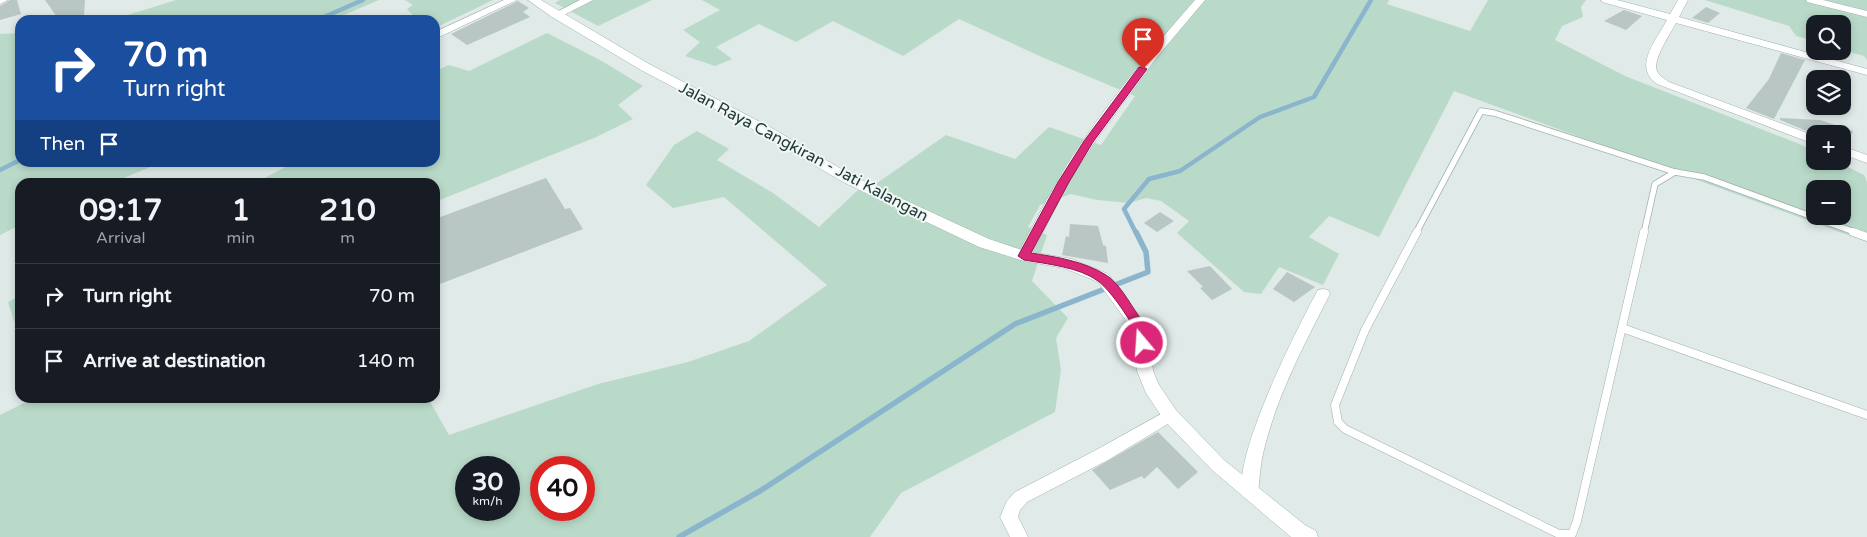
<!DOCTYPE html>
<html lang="en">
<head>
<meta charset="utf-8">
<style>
  body { margin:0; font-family:"Varela Round",sans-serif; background:#242831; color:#f1f3f6; height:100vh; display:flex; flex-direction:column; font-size:19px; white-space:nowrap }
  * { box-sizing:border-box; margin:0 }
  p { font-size:16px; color:#9ea1a6 }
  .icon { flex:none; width:28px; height:28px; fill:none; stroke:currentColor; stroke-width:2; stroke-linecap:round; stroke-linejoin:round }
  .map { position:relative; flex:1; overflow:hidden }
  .panel { position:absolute; left:15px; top:178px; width:425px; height:225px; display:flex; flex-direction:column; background:#171b24; border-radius:15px; box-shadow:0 2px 8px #0003 }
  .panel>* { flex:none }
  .guide { position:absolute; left:15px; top:15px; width:425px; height:152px; border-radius:15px; box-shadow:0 2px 8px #0003; background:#1a4fa0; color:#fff; overflow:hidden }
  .controls { position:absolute; left:1806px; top:15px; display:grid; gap:10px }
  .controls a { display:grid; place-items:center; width:45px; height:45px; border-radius:10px; background:#171b24; box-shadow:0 2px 8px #0003; font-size:25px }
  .speed { position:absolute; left:455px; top:456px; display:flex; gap:10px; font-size:25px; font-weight:700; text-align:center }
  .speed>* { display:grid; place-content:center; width:65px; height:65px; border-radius:50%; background:#171b24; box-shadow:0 2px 8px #0003; line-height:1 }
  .speed small { font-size:12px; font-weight:400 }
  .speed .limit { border:8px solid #d22; background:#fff; color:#111 }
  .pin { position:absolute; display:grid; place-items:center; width:42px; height:42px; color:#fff; margin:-51px -21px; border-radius:50% 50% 50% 0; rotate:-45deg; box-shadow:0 0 5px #0007 }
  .pin .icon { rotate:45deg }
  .me { position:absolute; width:55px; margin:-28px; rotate:342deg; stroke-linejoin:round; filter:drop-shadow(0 0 4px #0008) }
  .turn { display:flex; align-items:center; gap:18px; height:105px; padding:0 25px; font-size:22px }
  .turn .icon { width:65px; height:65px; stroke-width:2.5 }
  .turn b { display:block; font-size:35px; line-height:42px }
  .then { display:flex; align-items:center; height:48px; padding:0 25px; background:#0003; gap:10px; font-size:19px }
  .eta { display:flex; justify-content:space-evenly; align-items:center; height:85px; text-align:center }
  .eta b { font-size:30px; font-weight:800; line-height:35px }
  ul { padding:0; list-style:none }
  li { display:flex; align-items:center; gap:15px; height:65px; padding:0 25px; border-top:1px solid #363941 }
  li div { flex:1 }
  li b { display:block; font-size:19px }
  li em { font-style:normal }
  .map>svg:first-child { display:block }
  .green { fill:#b9dac9; fill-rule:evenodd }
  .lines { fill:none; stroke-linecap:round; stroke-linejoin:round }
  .stream-far1 { stroke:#8ab5cd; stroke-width:4.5 }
  .stream { stroke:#8ab5cd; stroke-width:5.5 }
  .building { fill:#b8c7c4 }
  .lane-far1-casing { stroke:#a3b1b0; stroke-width:7 }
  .lane-casing { stroke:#a3b1b0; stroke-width:9 }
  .street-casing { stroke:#a3b1b0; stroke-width:1 }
  .secondary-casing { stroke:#9fb5b2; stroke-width:1 }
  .lane-far1 { stroke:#fff; stroke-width:5.5 }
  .lane { stroke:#fff; stroke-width:8 }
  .street { fill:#fff; fill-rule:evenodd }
  .secondary { fill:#fff; fill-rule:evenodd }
  .route { fill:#db2777; stroke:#8e194d }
  .labels { text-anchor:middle; stroke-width:4; stroke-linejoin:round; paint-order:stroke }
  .street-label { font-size:16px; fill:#213938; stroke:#f0f7f5 }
</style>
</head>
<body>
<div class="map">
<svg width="1867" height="537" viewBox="0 0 1867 537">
  <rect width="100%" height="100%" fill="#e0eae8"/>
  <g class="green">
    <path d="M176,0H379L337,18L339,20H112Z"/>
    <path d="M405,0H493L435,28V20H417L407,9L413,5Z"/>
    <path d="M560,0H652L598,26L555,3Z"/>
    <path d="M702,0H1389L1387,4L1470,31L1488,0H1586L1581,7L1583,17L1562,26L1555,40L1625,76L1797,143L1815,151V161H1836L1864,175L1867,182V242L1454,91L1379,237L1329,216L1309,237L1339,254L1323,285L1279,267L1261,294L1244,292L1177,233L1189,221L1161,201L1146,198L1129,203L1097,200L1071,194L1040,205L1028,227L1047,235L1032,281L1068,318L1056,338L1061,370L1055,412L901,493L870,537H0V415L34,398H428L449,435L598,384L688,362L749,341L827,285L724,197L673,208L646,185L674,145L697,131L729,149L717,160L773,193L819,227L859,189L866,193L877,183L946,135L1015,159L1049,127L1101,145L1135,96L1044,58L959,19L903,56L833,21L796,42L759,24L716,47L732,59L715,66L685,56L700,42L683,30L720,10ZM1815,189H1842V216H1815ZM466,468H509V510H466ZM541,468H584V510H541Z"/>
    <path d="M1705,0H1867V60L1864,56L1843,50L1842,24H1815V41L1796,36L1789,26Z"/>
    <path d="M20,33V162L160,163L114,182H20V225L0,235V34Z"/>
    <path d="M547,33L600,60L643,86L618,105L633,119L594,138L435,202V182H257L293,163L435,162V71L449,65L469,71Z"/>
    <path d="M20,296V339L8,302Z"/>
  </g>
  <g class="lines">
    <g class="stream-far1">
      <path d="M317,20L363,0"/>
      <path d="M0,170L20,160"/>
      <path d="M1136,233L1124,209L1149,179L1180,171L1260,117L1314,97L1371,0"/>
    </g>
    <path class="stream" d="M679,537L760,491L1015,324L1148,272L1146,252L1136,232"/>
  </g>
  <g class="building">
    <path d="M10,0H17L21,14L0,20V6Z"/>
    <path d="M45,0H85L84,15L69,20H59Z"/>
    <path d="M518,1L529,8L523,12L530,17L467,45L451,34Z"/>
    <path d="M1706,7L1720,13L1708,23L1692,18Z"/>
    <path d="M1624,10L1642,16L1626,30L1604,21Z"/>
    <path d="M1781,53L1805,60L1774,119L1746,108L1769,79Z"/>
    <path d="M1780,118L1820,120L1853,131L1852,134H1814L1780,120Z"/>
    <path d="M546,178L565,209L570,208L583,229L435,286V219Z"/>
    <path d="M1160,212L1174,221L1157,232L1144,223Z"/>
    <path d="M1070,224L1098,226L1103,245L1106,246L1108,263L1062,255L1066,236L1069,237Z"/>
    <path d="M1210,266L1232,289L1212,300L1200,288L1203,287L1187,271Z"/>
    <path d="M1287,272L1315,287L1294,302L1273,289Z"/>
    <path d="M1158,432L1198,472L1178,489L1157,467L1144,479L1142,476L1110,490L1092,470Z"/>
  </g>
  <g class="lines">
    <g class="lane-far1-casing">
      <g id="lane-far1">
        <path d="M1675,172L1704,177L1857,233"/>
        <path d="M1416,233L1481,111L1494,113L1675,172"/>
        <path d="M1644,233L1655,184L1675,172"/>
      </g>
    </g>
    <g class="lane-casing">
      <g id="lane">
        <path d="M1417,232L1365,330L1335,405L1338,422L1345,429L1559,534H1572L1577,521L1644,232"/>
        <path d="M1853,232L1867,237"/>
        <path d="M1622,328L1867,415"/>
      </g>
    </g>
    <g class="street-casing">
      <g id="street">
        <path d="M0,0H8L0,4Z"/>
        <path d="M504,0H517L435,39V32Z"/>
        <path d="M580,0H593L560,17H552L551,15Z"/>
        <path d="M1195,0H1205L1157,57L1094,143L1069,182L1029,259H1019L1017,256C1030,231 1043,206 1057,182C1095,117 1145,57 1195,0Z"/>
        <path d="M1601,0H1617L1670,14L1678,0H1688L1679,17L1867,69V75L1676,23C1671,33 1652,60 1657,71C1659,76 1665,79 1669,82L1815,136V144L1811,143L1657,84C1632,67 1657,39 1667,20L1602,2Z"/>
        <path d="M1806,0H1823L1867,11V17L1807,2Z"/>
        <path d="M1842,146L1867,155V163L1842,154Z"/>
        <path d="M1323,289L1328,290L1330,294C1304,345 1276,397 1263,454C1260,466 1260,479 1258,492L1256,497L1250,499L1244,497C1228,464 1299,324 1318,290Z"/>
        <path d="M1170,409L1176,411L1178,415L1176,419L1108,460L1027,502L1020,510L1018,517L1028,537H1010L1000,517L1007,501L1015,492L1096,450Z"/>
      </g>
    </g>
    <g class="secondary-casing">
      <path id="secondary" d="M528,0H541L649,64L770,127L853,176L989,239L1025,251L1072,259L1108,274L1149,329L1153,371L1159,385L1176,410L1224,460L1305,525L1316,531L1318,537H1291L1212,470L1164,420L1146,393L1137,371L1133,330L1098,282L1064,268L1024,261L979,247L843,182L760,133L641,70L552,17Z"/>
    </g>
    <use href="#lane-far1" class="lane-far1"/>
    <use href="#lane" class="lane"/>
    <use href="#street" class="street"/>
    <use href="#secondary" class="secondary"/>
  </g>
  <path class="route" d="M1139,67H1143L1147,69L1093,142L1069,182L1031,253C1057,257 1083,261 1106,275C1119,283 1129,302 1138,315C1144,324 1153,335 1147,346H1138C1135,340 1137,333 1134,328C1127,315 1110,290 1098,281C1079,267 1047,264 1024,260L1018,256L1058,182L1084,141Z"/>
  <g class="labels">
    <g class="street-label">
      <text transform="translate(804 151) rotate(28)" y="6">Jalan Raya Cangkiran - Jati Kalangan</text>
    </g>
  </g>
</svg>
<div class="controls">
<a><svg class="icon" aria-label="search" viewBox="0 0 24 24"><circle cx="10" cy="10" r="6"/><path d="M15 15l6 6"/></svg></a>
<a><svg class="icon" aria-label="layers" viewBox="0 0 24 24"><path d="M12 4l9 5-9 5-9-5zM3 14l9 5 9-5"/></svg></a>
<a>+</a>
<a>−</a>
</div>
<div class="speed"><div>30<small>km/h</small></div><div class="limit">40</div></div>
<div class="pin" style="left:1143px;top:69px;background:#d93025"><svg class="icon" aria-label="arrive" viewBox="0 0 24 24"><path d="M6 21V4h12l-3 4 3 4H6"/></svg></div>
<svg class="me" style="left:1142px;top:343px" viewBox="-20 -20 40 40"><circle r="17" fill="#db2777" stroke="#fff" stroke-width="3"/><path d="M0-11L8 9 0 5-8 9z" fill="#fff"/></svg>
<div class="guide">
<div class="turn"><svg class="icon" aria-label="right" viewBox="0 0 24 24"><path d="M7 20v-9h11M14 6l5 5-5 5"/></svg><div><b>70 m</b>Turn right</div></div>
<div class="then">Then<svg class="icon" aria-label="arrive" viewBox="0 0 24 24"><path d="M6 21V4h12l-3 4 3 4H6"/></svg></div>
</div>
<section class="panel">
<div class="eta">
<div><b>09:17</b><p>Arrival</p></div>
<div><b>1</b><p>min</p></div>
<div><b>210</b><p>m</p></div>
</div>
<ul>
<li><svg class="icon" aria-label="right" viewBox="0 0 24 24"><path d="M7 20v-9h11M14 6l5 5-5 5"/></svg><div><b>Turn right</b></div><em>70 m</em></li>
<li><svg class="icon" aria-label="arrive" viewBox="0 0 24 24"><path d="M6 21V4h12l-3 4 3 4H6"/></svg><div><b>Arrive at destination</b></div><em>140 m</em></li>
</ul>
</section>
</div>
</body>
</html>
